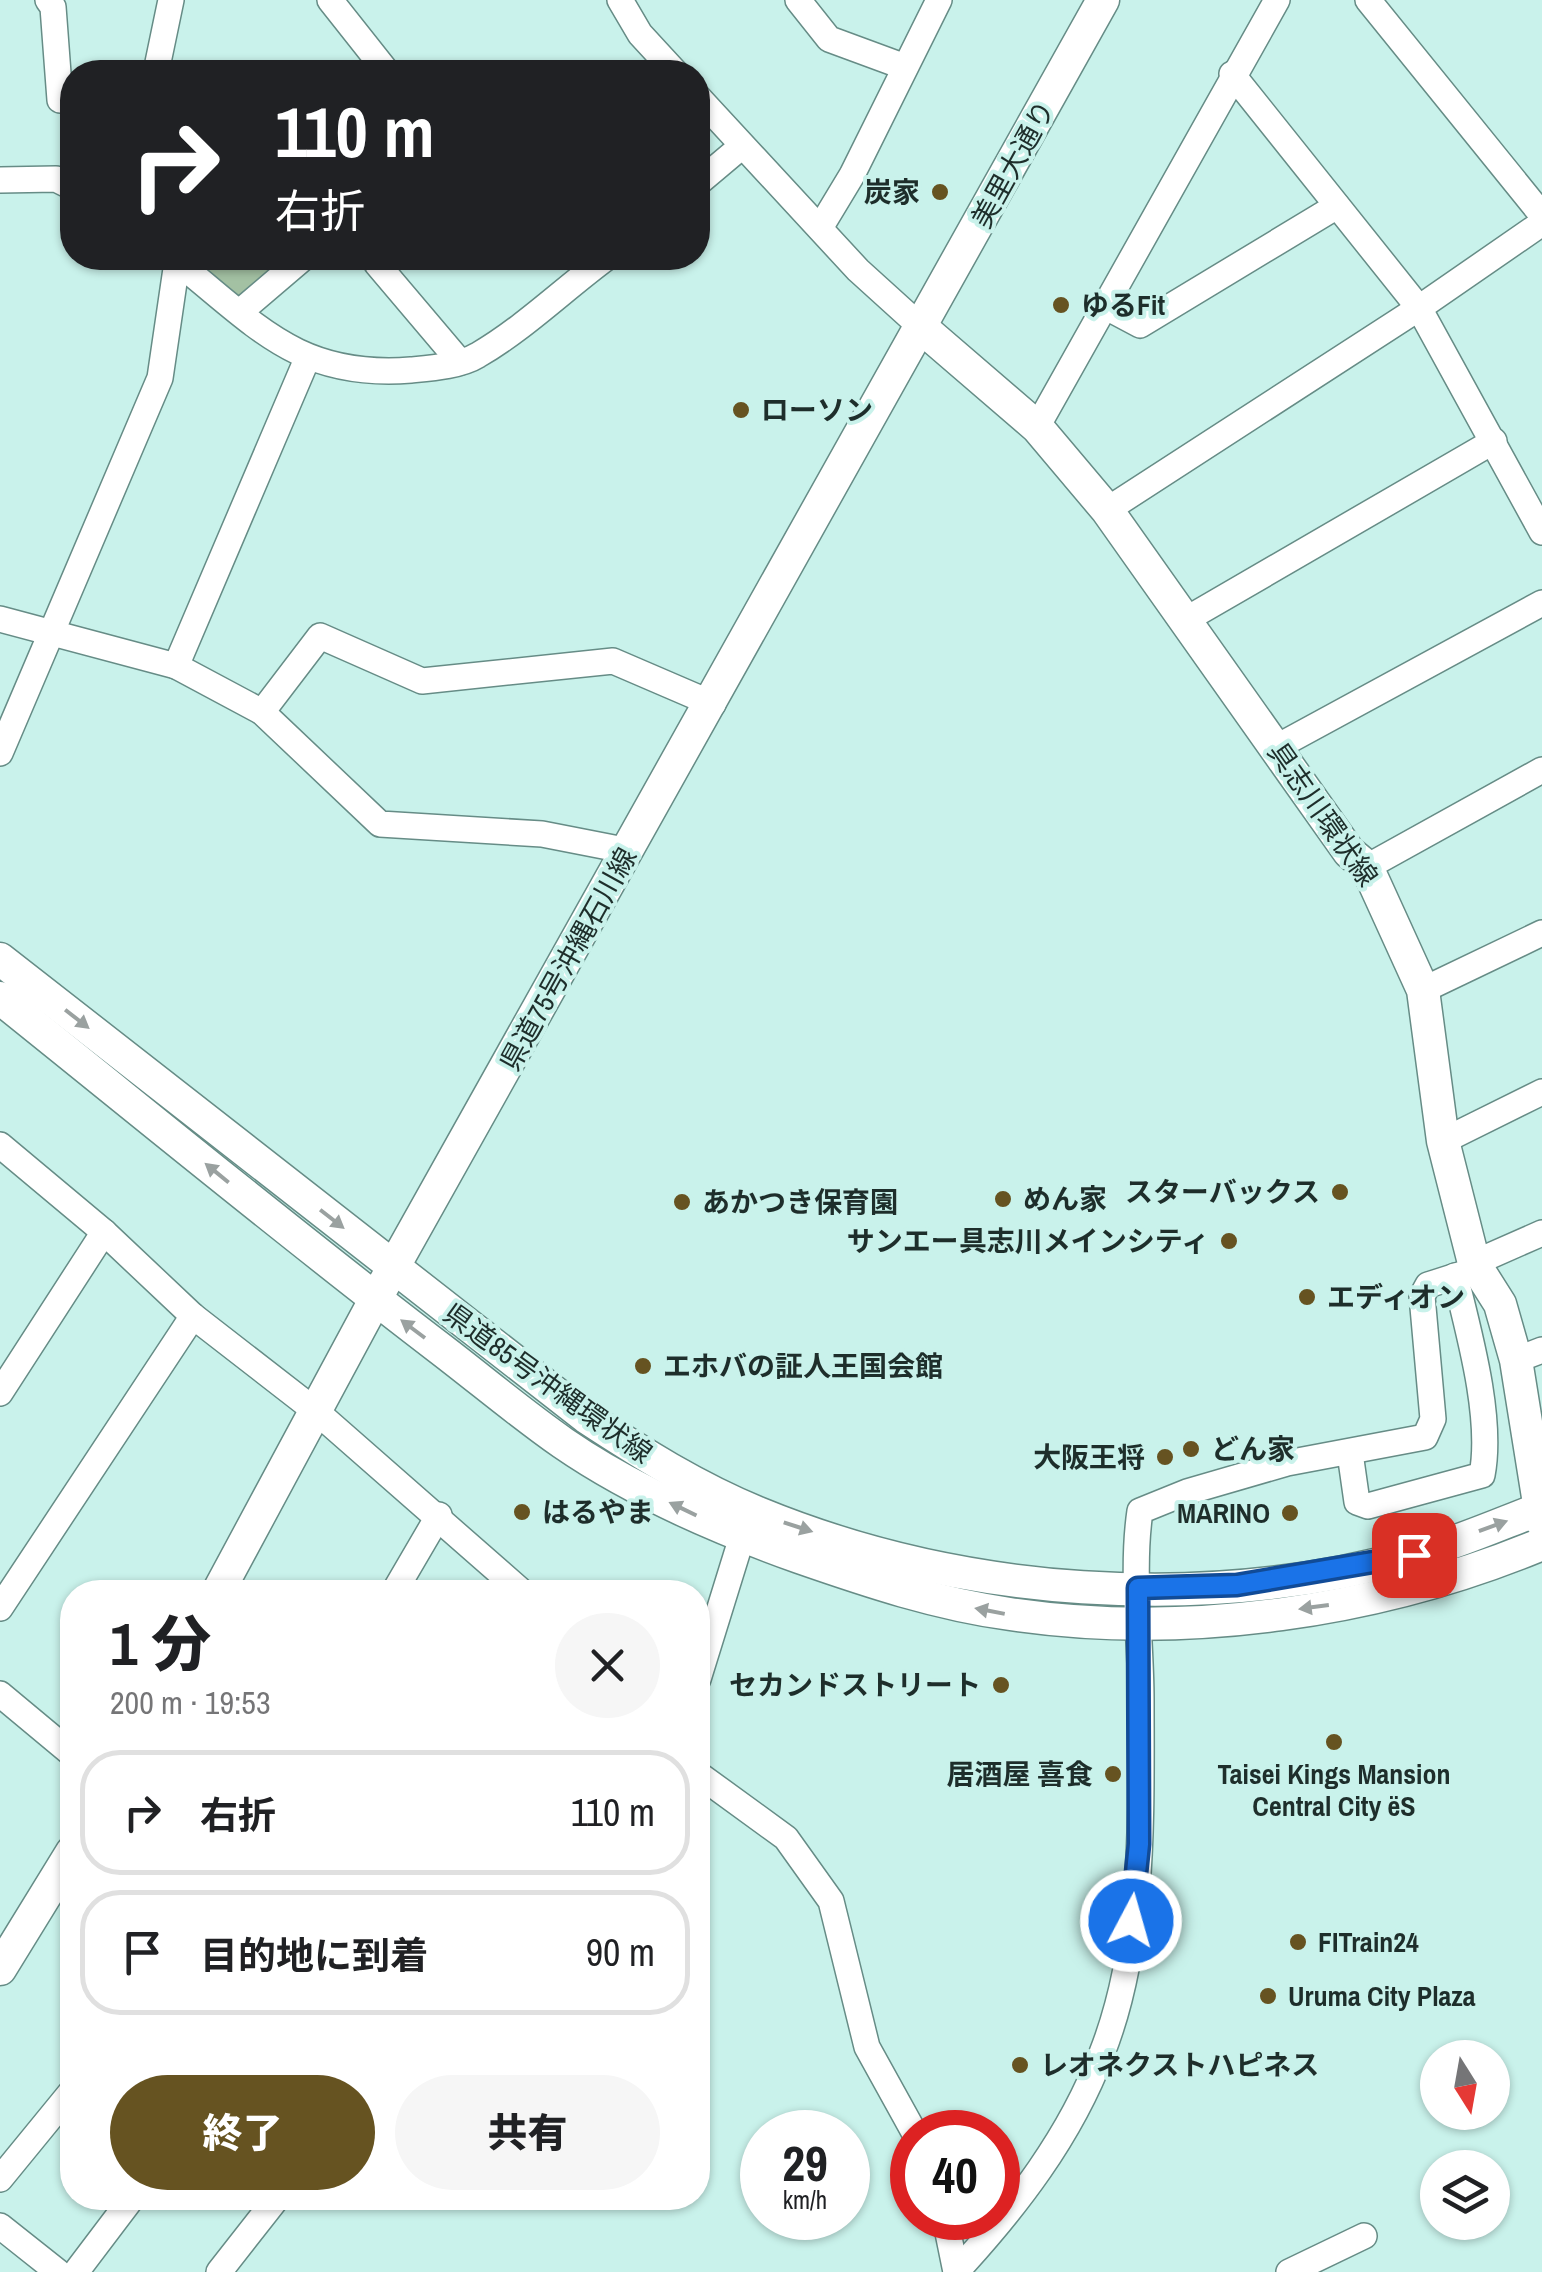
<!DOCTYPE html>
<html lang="ja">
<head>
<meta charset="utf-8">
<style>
  body { margin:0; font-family:"Archivo Narrow","Noto Sans JP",sans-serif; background:#f6f6f6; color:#202124; height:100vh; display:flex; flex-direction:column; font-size:38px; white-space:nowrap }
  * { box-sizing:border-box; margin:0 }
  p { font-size:32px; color:#757577 }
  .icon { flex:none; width:55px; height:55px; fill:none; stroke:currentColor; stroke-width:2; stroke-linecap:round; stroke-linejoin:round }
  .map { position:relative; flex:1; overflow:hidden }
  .side { position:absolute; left:60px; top:1580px; width:650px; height:630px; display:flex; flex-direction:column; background:#fff; border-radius:40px; box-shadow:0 2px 8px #0004 }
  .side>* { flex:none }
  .top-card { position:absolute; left:60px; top:60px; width:650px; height:210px; border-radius:40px; box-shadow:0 2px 8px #0004; background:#202124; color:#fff; overflow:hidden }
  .needle { width:65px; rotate:169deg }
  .tools { position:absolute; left:1420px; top:2040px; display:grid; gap:20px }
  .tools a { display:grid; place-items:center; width:90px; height:90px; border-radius:50%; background:#fff; box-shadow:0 2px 8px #0004; font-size:50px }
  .speed { position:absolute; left:740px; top:2110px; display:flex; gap:20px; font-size:50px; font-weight:700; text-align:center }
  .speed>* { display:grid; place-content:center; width:130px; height:130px; border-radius:50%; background:#fff; box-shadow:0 2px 8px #0004; line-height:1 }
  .speed small { font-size:25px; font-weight:400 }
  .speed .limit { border:15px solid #d22; background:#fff; color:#111 }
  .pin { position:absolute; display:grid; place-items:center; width:85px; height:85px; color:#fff; margin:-42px; border-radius:20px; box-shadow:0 5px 15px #0006 }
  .me { position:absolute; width:110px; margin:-55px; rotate:6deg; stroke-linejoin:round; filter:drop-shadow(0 0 8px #0008) }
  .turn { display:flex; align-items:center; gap:35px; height:210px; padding:0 50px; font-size:45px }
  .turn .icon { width:130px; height:130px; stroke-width:2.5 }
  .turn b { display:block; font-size:70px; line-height:85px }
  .round { display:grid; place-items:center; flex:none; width:105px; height:105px; border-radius:52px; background:#f6f6f6 }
  .overview { display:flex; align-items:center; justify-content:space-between; height:170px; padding:0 50px }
  h1 { font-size:60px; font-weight:800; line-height:75px }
  .cta { display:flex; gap:20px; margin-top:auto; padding:20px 50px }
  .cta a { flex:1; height:115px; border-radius:60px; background:#665321; color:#fff; font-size:40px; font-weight:800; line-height:115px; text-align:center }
  .cta a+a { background:#f6f6f6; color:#202124 }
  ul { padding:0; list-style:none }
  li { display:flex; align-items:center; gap:30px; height:125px; margin:0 20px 15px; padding:0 30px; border:5px solid #e0e0e0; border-radius:40px }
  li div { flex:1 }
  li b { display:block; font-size:38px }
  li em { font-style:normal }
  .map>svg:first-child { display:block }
  .green { fill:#a3c1a3 }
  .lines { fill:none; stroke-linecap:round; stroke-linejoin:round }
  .minor-casing { stroke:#668c86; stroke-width:28 }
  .major-casing { stroke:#668c86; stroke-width:35 }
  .minor { stroke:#fff; stroke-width:25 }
  .major { stroke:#fff; stroke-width:32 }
  .oneway { fill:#9aa1a0 }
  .route-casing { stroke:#114b97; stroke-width:25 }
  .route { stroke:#1a73e8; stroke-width:18 }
  .poi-dot { fill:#665321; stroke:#c9f2eb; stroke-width:4 }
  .labels { text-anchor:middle; stroke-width:8; stroke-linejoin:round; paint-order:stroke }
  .street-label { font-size:28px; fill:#1e2e2b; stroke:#c9f2eb }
  .poi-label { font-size:28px; font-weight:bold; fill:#1e2e2b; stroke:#c9f2eb; text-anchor:start }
</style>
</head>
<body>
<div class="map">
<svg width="1542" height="2272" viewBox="0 0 1542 2272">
  <rect width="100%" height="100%" fill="#c9f2eb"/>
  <path class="green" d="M172,258H303L241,311Z"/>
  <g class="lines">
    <g class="minor-casing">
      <g id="minor">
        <path d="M48,0L53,7L60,100L72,99"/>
        <path d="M330,0L387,72"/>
        <path d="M620,0L640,34L675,72"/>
        <path d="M798,0L829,39L905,67"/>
        <path d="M1368,0L1542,215"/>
        <path d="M156,72L171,0"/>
        <path d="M1232,74L1419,308L1542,532"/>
        <path d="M698,97L858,270L922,328"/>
        <path d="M0,180L56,179L72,187"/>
        <path d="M698,183L742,146"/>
        <path d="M820,228L852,175L939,0"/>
        <path d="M172,258C255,323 296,379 411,370C432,368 460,366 478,355C523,329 564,289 606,258"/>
        <path d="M377,264L460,362"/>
        <path d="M1108,308L1140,325L1337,206"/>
        <path d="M241,311L303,258"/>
        <path d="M1037,427L1277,0"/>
        <path d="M1107,510L1419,308L1542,223"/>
        <path d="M0,619L176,666L262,712L380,824L542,834L629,851"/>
        <path d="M1187,619L1494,441"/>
        <path d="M176,666L307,359"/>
        <path d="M262,712L320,636L422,681L613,661L713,704"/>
        <path d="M1277,747L1542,603"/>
        <path d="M0,753L160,378L177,262"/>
        <path d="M1367,867L1542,770"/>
        <path d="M1423,990L1542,933"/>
        <path d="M1443,1141L1542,1092"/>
        <path d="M0,1145L104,1232L193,1316L318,1413L522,1592"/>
        <path d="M1474,1263L1542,1233"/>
        <path d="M1516,1360L1542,1350"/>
        <path d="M0,1393L104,1232"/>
        <path d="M1350,1453L1357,1502L1368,1506L1482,1475C1493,1418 1469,1333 1455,1276"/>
        <path d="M394,1592L439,1515"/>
        <path d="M0,1608L193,1316"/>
        <path d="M698,1679L742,1537"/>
        <path d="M0,1694L72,1754"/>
        <path d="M698,1774L786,1838L831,1901L867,2047L914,2132"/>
        <path d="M0,2179L72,2091"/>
        <path d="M945,2218L956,2272"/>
        <path d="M0,2226L58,2272"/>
        <path d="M76,2272L132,2198"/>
        <path d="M219,2272L277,2198"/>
        <path d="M956,2272C1016,2207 1070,2137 1102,2053C1145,1944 1141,1816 1141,1700C1141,1638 1131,1573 1140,1511L1187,1492L1287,1463L1425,1437L1433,1419L1422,1296L1428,1285L1478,1269"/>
        <path d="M1289,2272L1364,2236"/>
      </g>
    </g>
    <g class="major-casing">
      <g id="major">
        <path d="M922,328L1037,427L1107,510L1349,852L1367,867L1423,990L1443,1141L1474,1263L1500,1304L1516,1360L1542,1522"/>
        <path d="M0,959L586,1417C641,1453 697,1488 758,1513C960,1596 1203,1614 1414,1555C1457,1543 1500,1524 1542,1508"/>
        <path d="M0,998C146,1115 290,1234 438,1347C480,1379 520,1413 563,1443C634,1492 718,1528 799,1557C868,1581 937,1604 1010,1614C1186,1640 1379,1612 1542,1544"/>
        <path d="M218,1592L375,1300L1103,0"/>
        <path d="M0,1969L72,1852"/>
      </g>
    </g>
    <use href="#minor" class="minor"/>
    <use href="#major" class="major"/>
  </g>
  <defs><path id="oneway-solid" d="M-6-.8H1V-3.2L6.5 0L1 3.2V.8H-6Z" transform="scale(2.5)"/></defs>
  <g class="oneway">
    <use href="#oneway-solid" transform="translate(77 1019) rotate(38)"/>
    <use href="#oneway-solid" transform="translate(217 1173) rotate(-141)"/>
    <use href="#oneway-solid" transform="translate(332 1219) rotate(38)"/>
    <use href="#oneway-solid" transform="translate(413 1329) rotate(-143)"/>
    <use href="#oneway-solid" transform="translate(683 1509) rotate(-154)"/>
    <use href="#oneway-solid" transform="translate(1493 1526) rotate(-20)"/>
    <use href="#oneway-solid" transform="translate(798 1527) rotate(18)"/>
    <use href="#oneway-solid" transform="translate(1314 1607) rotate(172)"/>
    <use href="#oneway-solid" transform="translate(990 1611) rotate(-169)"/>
  </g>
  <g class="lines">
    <g class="route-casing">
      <path id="route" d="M1131,1921L1139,1844L1138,1588L1237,1585L1414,1555"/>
    </g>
    <use href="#route" class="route"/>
  </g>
  <g class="poi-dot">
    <circle cx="940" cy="192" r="10"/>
    <circle cx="1061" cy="305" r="10"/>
    <circle cx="741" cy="410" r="10"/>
    <circle cx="1340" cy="1192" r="10"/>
    <circle cx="1003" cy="1199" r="10"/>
    <circle cx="682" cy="1202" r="10"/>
    <circle cx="1229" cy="1241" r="10"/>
    <circle cx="1307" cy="1297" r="10"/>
    <circle cx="643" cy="1366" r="10"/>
    <circle cx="1191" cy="1449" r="10"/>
    <circle cx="1165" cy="1457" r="10"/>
    <circle cx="522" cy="1512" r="10"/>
    <circle cx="1290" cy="1513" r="10"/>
    <circle cx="1001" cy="1685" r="10"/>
    <circle cx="1334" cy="1742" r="10"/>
    <circle cx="1113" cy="1774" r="10"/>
    <circle cx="1298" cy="1942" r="10"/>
    <circle cx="1268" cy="1996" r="10"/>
    <circle cx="1020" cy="2065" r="10"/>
  </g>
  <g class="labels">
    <g class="street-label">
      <text transform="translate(1013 164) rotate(-61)" y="10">美里大通り</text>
      <text transform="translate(1323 814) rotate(55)" y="10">具志川環状線</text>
      <text transform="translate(568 959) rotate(-61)" y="10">県道75号沖縄石川線</text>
      <text transform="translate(548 1383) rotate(36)" y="10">県道85号沖縄環状線</text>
    </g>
    <g class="poi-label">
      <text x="920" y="202" text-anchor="end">炭家</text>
      <text x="1081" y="315">ゆるFit</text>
      <text x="761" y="420">ローソン</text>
      <text x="1320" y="1202" text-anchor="end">スターバックス</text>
      <text x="1023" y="1209">めん家</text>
      <text x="702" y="1212">あかつき保育園</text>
      <text x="1209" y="1251" text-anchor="end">サンエー具志川メインシティ</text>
      <text x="1327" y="1307">エディオン</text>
      <text x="663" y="1376">エホバの証人王国会館</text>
      <text x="1211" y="1459">どん家</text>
      <text x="1145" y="1467" text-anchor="end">大阪王将</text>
      <text x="542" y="1522">はるやま</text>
      <text x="1270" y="1523" text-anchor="end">MARINO</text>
      <text x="981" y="1695" text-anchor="end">セカンドストリート</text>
      <text x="1093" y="1784" text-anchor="end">居酒屋 喜食</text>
      <text x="1334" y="1784" text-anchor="middle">Taisei Kings Mansion<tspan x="1334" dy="32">Central City ëS</tspan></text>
      <text x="1318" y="1952">FITrain24</text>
      <text x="1288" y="2006">Uruma City Plaza</text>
      <text x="1040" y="2075">レオネクストハピネス</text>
    </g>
  </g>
</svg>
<div class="tools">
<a><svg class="needle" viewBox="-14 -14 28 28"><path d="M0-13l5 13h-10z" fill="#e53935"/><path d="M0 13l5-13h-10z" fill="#757577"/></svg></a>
<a><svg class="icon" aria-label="layers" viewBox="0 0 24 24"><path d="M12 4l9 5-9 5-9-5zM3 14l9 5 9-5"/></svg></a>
</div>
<div class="speed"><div>29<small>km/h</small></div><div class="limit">40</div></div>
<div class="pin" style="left:1414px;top:1555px;background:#d93025"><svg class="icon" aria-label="arrive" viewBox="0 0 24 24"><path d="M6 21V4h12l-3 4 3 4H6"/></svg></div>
<svg class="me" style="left:1131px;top:1921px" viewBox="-20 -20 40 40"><circle r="17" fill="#1a73e8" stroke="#fff" stroke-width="3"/><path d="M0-11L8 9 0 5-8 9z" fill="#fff"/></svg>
<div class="top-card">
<div class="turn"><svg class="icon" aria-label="right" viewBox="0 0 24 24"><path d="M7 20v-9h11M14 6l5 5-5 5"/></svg><div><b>110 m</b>右折</div></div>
</div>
<section class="side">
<div class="overview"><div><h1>1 分</h1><p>200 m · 19:53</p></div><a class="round"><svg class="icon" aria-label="close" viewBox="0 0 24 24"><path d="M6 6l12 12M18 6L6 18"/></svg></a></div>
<ul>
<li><svg class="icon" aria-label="right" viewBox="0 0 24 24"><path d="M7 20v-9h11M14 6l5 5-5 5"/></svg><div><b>右折</b></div><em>110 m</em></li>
<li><svg class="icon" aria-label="arrive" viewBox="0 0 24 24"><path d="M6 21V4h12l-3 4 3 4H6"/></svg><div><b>目的地に到着</b></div><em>90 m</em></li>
</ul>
<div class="cta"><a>終了</a><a>共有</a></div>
</section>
</div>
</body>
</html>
